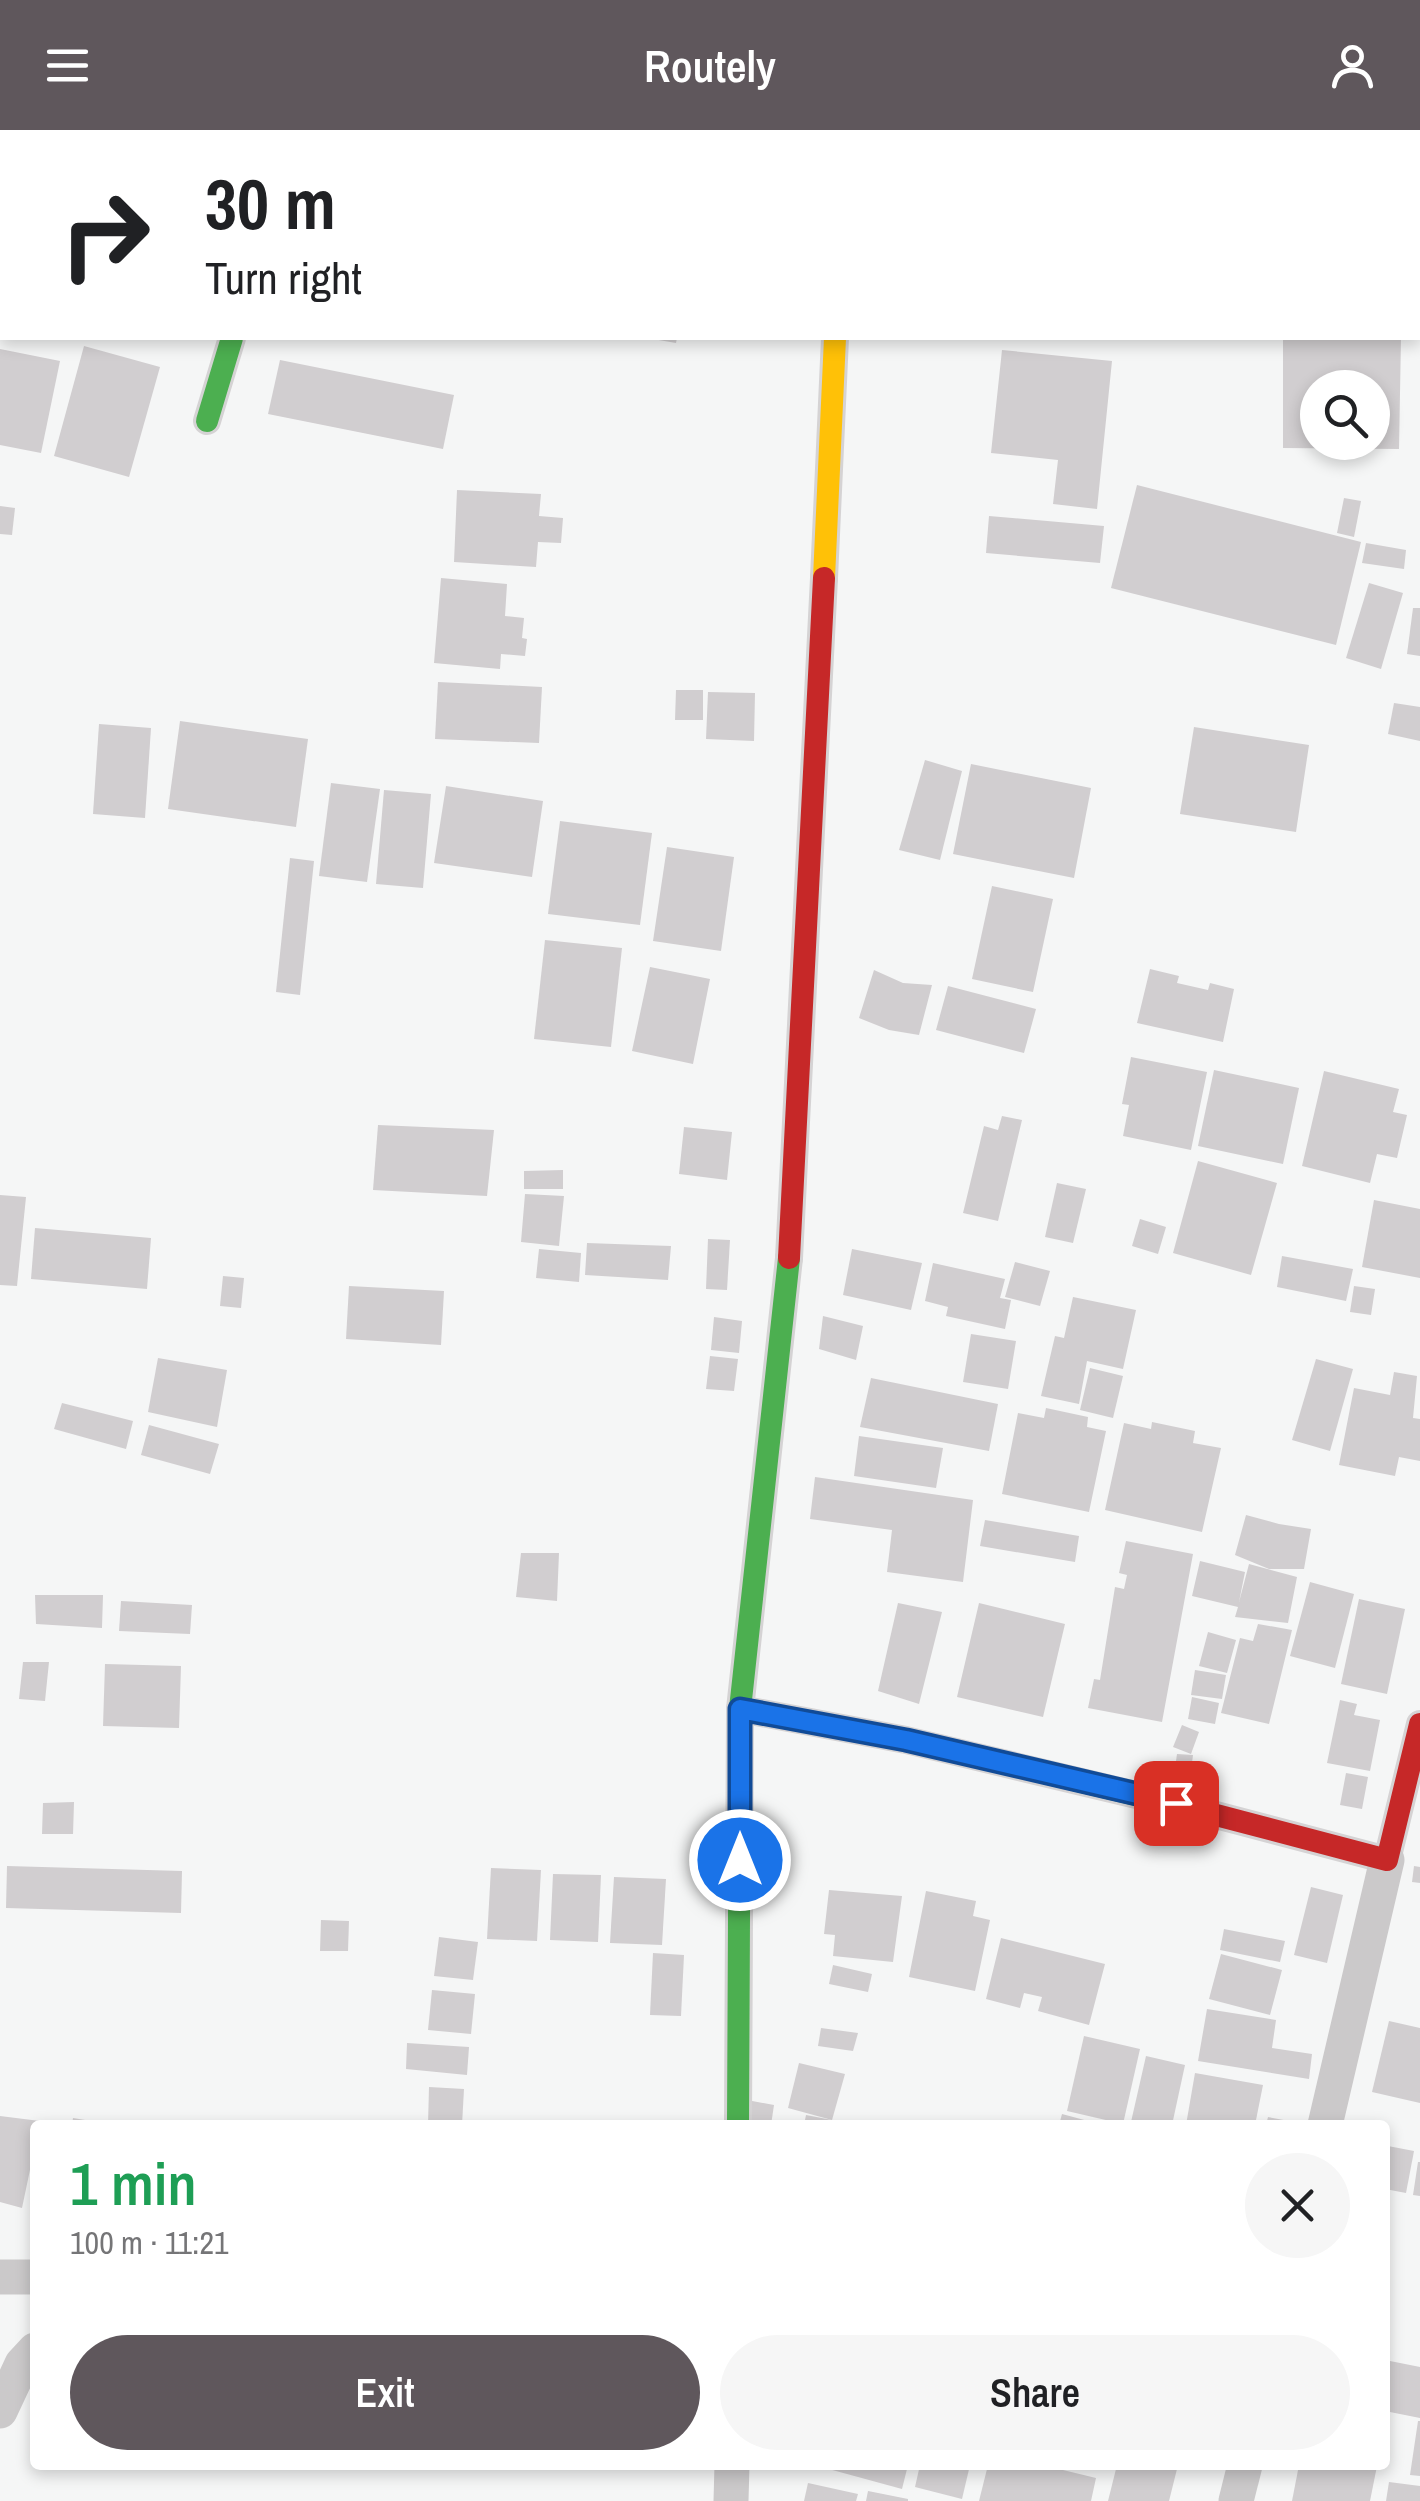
<!DOCTYPE html>
<html lang="en">
<head>
<meta charset="utf-8">
<style>
  body { margin:0; font-family:"Archivo Narrow",sans-serif; background:#f6f6f6; color:#202124; height:100vh; display:flex; flex-direction:column; font-size:38px; white-space:nowrap }
  * { box-sizing:border-box; margin:0 }
  p { font-size:32px; color:#757577 }
  .icon { flex:none; width:55px; height:55px; fill:none; stroke:currentColor; stroke-width:2; stroke-linecap:round; stroke-linejoin:round }
  .map { position:relative; flex:1; overflow:hidden }
  .details { position:absolute; left:30px; top:1990px; width:1360px; height:350px; display:flex; flex-direction:column; background:#fff; border-radius:10px; box-shadow:0 5px 15px #0003 }
  .details>* { flex:none }
  .guide { position:absolute; left:0px; top:0px; width:1420px; height:210px; box-shadow:0 5px 15px #0003; background:#fff; color:#202124; overflow:hidden }
  .tools { position:absolute; left:1300px; top:240px; display:grid; gap:20px }
  .tools a { display:grid; place-items:center; width:90px; height:90px; border-radius:50%; background:#fff; box-shadow:0 5px 15px #0003; font-size:50px }
  .pin { position:absolute; display:grid; place-items:center; width:85px; height:85px; color:#fff; margin:-42px; border-radius:20px; box-shadow:0 5px 15px #0006 }
  .me { position:absolute; width:110px; margin:-55px; rotate:0deg; stroke-linejoin:round; filter:drop-shadow(0 0 8px #0008) }
  .turn { display:flex; align-items:center; gap:35px; height:210px; padding:0 40px; font-size:45px }
  .turn .icon { width:130px; height:130px; stroke-width:2.5 }
  .turn b { display:block; font-size:70px; line-height:85px }
  .round { display:grid; place-items:center; flex:none; width:105px; height:105px; border-radius:52px; background:#f6f6f6 }
  .head { display:flex; align-items:center; justify-content:space-between; height:170px; padding:0 40px }
  h1 { font-size:60px; font-weight:600; line-height:75px; color:#1e9e55 }
  .action { display:flex; gap:20px; margin-top:auto; padding:20px 40px }
  .action a { flex:1; height:115px; border-radius:60px; background:#5f575c; color:#fff; font-size:40px; font-weight:600; line-height:115px; text-align:center }
  .action a+a { background:#f6f6f6; color:#202124 }
  header { display:flex; justify-content:space-between; align-items:center; height:130px; padding:0 40px; background:#5f575c; color:#fff; font-size:45px; font-weight:600 }
  .map>svg:first-child { display:block }
  .building { fill:#d1ced0; fill-rule:evenodd }
  .lines { fill:none; stroke-linecap:round; stroke-linejoin:round }
  .fast-casing { stroke:#d5d3d4; stroke-width:28 }
  .slow-casing { stroke:#d5d3d4; stroke-width:28 }
  .jam-casing { stroke:#d5d3d4; stroke-width:28 }
  .street { stroke:#cbc9ca; stroke-width:35 }
  .fast { stroke:#4caf50; stroke-width:22 }
  .slow { stroke:#ffc107; stroke-width:22 }
  .jam { stroke:#c62828; stroke-width:22 }
  .route-casing { stroke:#114b97; stroke-width:25 }
  .route { stroke:#1a73e8; stroke-width:18 }
</style>
</head>
<body>
<header><svg class="icon" aria-label="menu" viewBox="0 0 24 24"><path d="M4 6h16M4 12h16M4 18h16"/></svg>Routely<svg class="icon" aria-label="person" viewBox="0 0 24 24"><circle cx="12" cy="8" r="4"/><path d="M4 21q1-7 8-7t8 7"/></svg></header>
<div class="map">
<svg width="1420" height="2371" viewBox="0 0 1420 2371">
  <rect width="100%" height="100%" fill="#f5f6f6"/>
  <g class="building">
    <path d="M647,208H677L676,213Z"/>
    <path d="M1283,208H1401L1399,319L1283,318ZM1318,258H1372V312H1318Z"/>
    <path d="M84,216L160,237L129,347L54,326Z"/>
    <path d="M0,219L60,231L41,323L0,315Z"/>
    <path d="M1002,220L1112,231L1097,379L1053,374L1058,330L991,323Z"/>
    <path d="M280,230L454,265L443,319L268,284Z"/>
    <path d="M1137,355L1361,412L1336,515L1111,458Z"/>
    <path d="M457,360L541,364L539,386L563,388L561,413L538,412L536,437L454,432Z"/>
    <path d="M1344,368L1361,371L1354,407L1337,403Z"/>
    <path d="M0,376L15,378L12,405L0,404Z"/>
    <path d="M989,386L1104,396L1100,433L986,423Z"/>
    <path d="M1366,413L1406,420L1404,439L1362,433Z"/>
    <path d="M441,448L507,454L505,486L524,488L522,508L527,509L525,526L501,524L500,539L434,533Z"/>
    <path d="M1369,453L1403,463L1381,539L1346,528Z"/>
    <path d="M1413,478H1420V526L1407,524Z"/>
    <path d="M438,552L542,557L539,613L435,609Z"/>
    <path d="M676,560H703V590H675Z"/>
    <path d="M708,562L755,563L754,611L706,609Z"/>
    <path d="M1394,573L1420,577V611L1388,604Z"/>
    <path d="M180,591L308,609L296,697L168,679Z"/>
    <path d="M99,594L151,598L145,688L93,684Z"/>
    <path d="M1194,597L1309,615L1296,702L1180,684Z"/>
    <path d="M925,630L962,641L940,730L899,720Z"/>
    <path d="M971,634L1091,658L1074,748L953,724Z"/>
    <path d="M331,653L380,659L367,752L319,746Z"/>
    <path d="M446,656L543,671L532,747L434,733Z"/>
    <path d="M384,660L431,664L423,758L376,754Z"/>
    <path d="M560,691L652,703L640,795L548,784Z"/>
    <path d="M667,717L734,727L721,821L653,811Z"/>
    <path d="M290,728L314,731L300,865L276,862Z"/>
    <path d="M992,756L1053,769L1033,862L972,849Z"/>
    <path d="M545,810L622,818L611,917L534,909Z"/>
    <path d="M650,837L710,849L693,934L632,921Z"/>
    <path d="M1150,839L1179,846L1177,853L1208,860L1210,853L1234,859L1223,912L1137,893Z"/>
    <path d="M874,840L903,853L932,855L919,905L889,900L859,888Z"/>
    <path d="M948,856L1036,879L1024,923L936,900Z"/>
    <path d="M1131,927L1207,942L1191,1020L1123,1006L1129,975L1122,974Z"/>
    <path d="M1214,940L1299,958L1283,1034L1198,1016Z"/>
    <path d="M1324,941L1399,959L1393,982L1407,985L1397,1028L1377,1024L1370,1053L1302,1036Z"/>
    <path d="M1002,986L1022,990L998,1091L963,1083L984,996L998,1000Z"/>
    <path d="M378,995L494,1000L487,1066L373,1060Z"/>
    <path d="M684,997L732,1002L727,1050L679,1044Z"/>
    <path d="M1198,1031L1277,1053L1251,1145L1173,1123Z"/>
    <path d="M563,1040V1059H524V1041Z"/>
    <path d="M1057,1053L1086,1059L1073,1113L1045,1107Z"/>
    <path d="M525,1064L564,1066L559,1116L521,1112Z"/>
    <path d="M0,1065L26,1067L17,1156L0,1155Z"/>
    <path d="M1374,1070L1420,1079V1148L1362,1137Z"/>
    <path d="M1140,1089L1166,1097L1158,1124L1132,1116Z"/>
    <path d="M35,1098L151,1108L147,1159L31,1149Z"/>
    <path d="M708,1109L730,1110L727,1160L706,1159Z"/>
    <path d="M587,1113L671,1116L668,1150L585,1145Z"/>
    <path d="M539,1119L581,1123L579,1152L536,1148Z"/>
    <path d="M852,1119L922,1133L911,1180L843,1165Z"/>
    <path d="M1282,1126L1353,1139L1346,1171L1277,1157Z"/>
    <path d="M1015,1132L1050,1141L1040,1176L1005,1167Z"/>
    <path d="M933,1133L1005,1149L1000,1168L1011,1170L1005,1199L946,1186L948,1177L925,1171Z"/>
    <path d="M223,1146L244,1148L241,1178L220,1176Z"/>
    <path d="M349,1156L444,1161L441,1215L346,1209Z"/>
    <path d="M1354,1156L1375,1159L1371,1185L1350,1182Z"/>
    <path d="M1073,1167L1136,1180L1123,1239L1087,1231L1079,1274L1041,1266L1055,1206L1064,1208Z"/>
    <path d="M823,1186L863,1196L856,1230L819,1219Z"/>
    <path d="M714,1187L742,1191L739,1223L711,1220Z"/>
    <path d="M971,1204L1016,1211L1008,1259L963,1252Z"/>
    <path d="M710,1226L738,1229L734,1261L706,1259Z"/>
    <path d="M158,1228L227,1240L217,1297L148,1282Z"/>
    <path d="M1316,1229L1353,1239L1330,1321L1292,1310Z"/>
    <path d="M1090,1238L1123,1246L1113,1288L1080,1280Z"/>
    <path d="M1394,1242L1417,1246L1413,1288L1420,1289V1331L1399,1327L1395,1346L1339,1335L1354,1258L1390,1265Z"/>
    <path d="M871,1248L998,1274L989,1321L860,1297Z"/>
    <path d="M62,1273L133,1291L126,1319L54,1299Z"/>
    <path d="M1046,1278L1088,1287L1087,1297L1106,1301L1089,1382L1002,1364L1018,1283L1044,1288Z"/>
    <path d="M1152,1292L1195,1301L1193,1313L1221,1318L1202,1402L1105,1380L1124,1293L1151,1299Z"/>
    <path d="M149,1295L219,1314L210,1344L141,1325Z"/>
    <path d="M859,1306L943,1318L936,1358L854,1346Z"/>
    <path d="M815,1347L973,1370L963,1452L887,1442L892,1400L810,1389Z"/>
    <path d="M1246,1385L1279,1394L1311,1399L1304,1439H1269L1235,1425Z"/>
    <path d="M985,1390L1079,1406L1075,1432L980,1416Z"/>
    <path d="M1126,1411L1193,1424L1162,1592L1088,1578L1094,1549L1100,1550L1115,1457L1124,1459L1127,1445L1119,1443Z"/>
    <path d="M521,1423H559L557,1471L516,1467Z"/>
    <path d="M1200,1431L1245,1442L1239,1472L1249,1434L1297,1447L1288,1493L1235,1487L1238,1477L1192,1466Z"/>
    <path d="M1310,1452L1354,1464L1335,1538L1290,1526Z"/>
    <path d="M35,1465H103L102,1498L36,1494Z"/>
    <path d="M1359,1469L1405,1479L1387,1564L1341,1554Z"/>
    <path d="M121,1471L192,1475L190,1504L119,1501Z"/>
    <path d="M898,1473L942,1482L919,1574L878,1561Z"/>
    <path d="M979,1473L1065,1494L1043,1587L957,1567Z"/>
    <path d="M1258,1494L1292,1500L1269,1594L1221,1583L1240,1508L1253,1511Z"/>
    <path d="M1208,1502L1236,1510L1227,1543L1199,1536Z"/>
    <path d="M23,1532H49L45,1571L19,1569Z"/>
    <path d="M105,1534L181,1536L179,1598L103,1596Z"/>
    <path d="M1195,1540L1226,1545L1222,1569L1191,1565Z"/>
    <path d="M1192,1567L1219,1573L1215,1594L1188,1589Z"/>
    <path d="M1340,1570L1357,1574L1354,1585L1380,1590L1370,1641L1327,1633Z"/>
    <path d="M1182,1595L1199,1602L1191,1624L1173,1617Z"/>
    <path d="M1177,1624L1193,1625L1190,1648L1174,1645Z"/>
    <path d="M1346,1643L1368,1647L1362,1679L1340,1675Z"/>
    <path d="M74,1672L73,1704H42L43,1673Z"/>
    <path d="M7,1736L182,1741L181,1783L6,1778Z"/>
    <path d="M1414,1736L1420,1737V1753L1412,1752Z"/>
    <path d="M491,1738L541,1740L537,1811L487,1809Z"/>
    <path d="M553,1744L601,1745L598,1812L550,1810Z"/>
    <path d="M614,1747L666,1749L662,1815L610,1813Z"/>
    <path d="M1311,1757L1343,1765L1327,1833L1294,1825Z"/>
    <path d="M829,1760L902,1766L893,1832L833,1826L835,1805L824,1804Z"/>
    <path d="M926,1761L976,1771L973,1786L990,1790L975,1861L909,1847Z"/>
    <path d="M321,1790L349,1791L348,1821H320Z"/>
    <path d="M1224,1799L1285,1811L1280,1832L1220,1820Z"/>
    <path d="M439,1807L478,1812L473,1850L434,1846Z"/>
    <path d="M1001,1808L1105,1834L1089,1895L1038,1881L1042,1867L1024,1863L1020,1878L986,1869Z"/>
    <path d="M653,1823L684,1825L681,1886L650,1885Z"/>
    <path d="M1221,1824L1282,1840L1270,1885L1209,1869Z"/>
    <path d="M833,1835L872,1844L868,1862L829,1854Z"/>
    <path d="M432,1860L475,1864L471,1904L428,1900Z"/>
    <path d="M1207,1879L1276,1890L1272,1918L1312,1924L1309,1949L1198,1931Z"/>
    <path d="M1389,1891L1420,1898V1973L1372,1962Z"/>
    <path d="M821,1898L858,1903L853,1921L818,1916Z"/>
    <path d="M1084,1906L1140,1919L1123,1994L1067,1981Z"/>
    <path d="M407,1913L469,1917L467,1945L406,1939Z"/>
    <path d="M1146,1926L1185,1935L1172,1995L1131,1992Z"/>
    <path d="M799,1933L845,1944L832,1990L788,1978Z"/>
    <path d="M1195,1943L1263,1955L1255,1995H1186Z"/>
    <path d="M429,1957L464,1959L462,1995H428Z"/>
    <path d="M747,1970L774,1975L771,1995L743,1990Z"/>
    <path d="M1062,1984L1088,1991L1087,1995H1059Z"/>
    <path d="M806,1985L832,1990L831,1995H804Z"/>
    <path d="M0,1986L40,1991L39,1995H35V2016L22,2078L0,2072Z"/>
    <path d="M1268,1987L1300,1993L1299,1995H1266Z"/>
    <path d="M73,1988L103,1993V1995H72Z"/>
    <path d="M1388,2016L1414,2021L1406,2063L1385,2059Z"/>
    <path d="M1418,2032H1420V2066L1413,2065Z"/>
    <path d="M1385,2230L1420,2237V2288L1385,2281Z"/>
    <path d="M1418,2291H1420V2346L1410,2345Z"/>
    <path d="M814,2335H908L902,2359Z"/>
    <path d="M920,2335H970L962,2369L915,2357Z"/>
    <path d="M988,2335H1064L1063,2340L1096,2348L1091,2371H979Z"/>
    <path d="M1117,2335H1178L1169,2371H1108Z"/>
    <path d="M1299,2335L1377,2336L1370,2371H1292Z"/>
    <path d="M1389,2352L1420,2356V2371H1386Z"/>
    <path d="M808,2353L858,2364L856,2371H804Z"/>
    <path d="M868,2361L908,2369V2371H866Z"/>
  </g>
  <g class="lines">
    <g class="fast-casing">
      <g id="fast">
        <path d="M207,291L232,208"/>
        <path d="M740,1579L906,1610L1178,1675"/>
        <path d="M738,1995L740,1579L789,1128"/>
      </g>
    </g>
    <g class="slow-casing">
      <path id="slow" d="M824,448L835,208"/>
    </g>
    <g class="jam-casing">
      <g id="jam">
        <path d="M789,1128L824,448"/>
        <path d="M1178,1675L1387,1730L1420,1594"/>
      </g>
    </g>
    <g class="street">
      <path d="M296,2L297,0"/>
      <path d="M845,2V0"/>
      <path d="M1325,1995L1387,1730"/>
      <path d="M0,2147H35"/>
      <path d="M0,2281L22,2234L35,2220"/>
      <path d="M731,2371L732,2335"/>
      <path d="M1236,2371L1245,2335"/>
    </g>
    <use href="#fast" class="fast"/>
    <use href="#slow" class="slow"/>
    <use href="#jam" class="jam"/>
  </g>
  <g class="lines">
    <g class="route-casing">
      <path id="route" d="M740,1730V1579L906,1610L1176,1673"/>
    </g>
    <use href="#route" class="route"/>
  </g>
</svg>
<div class="tools">
<a><svg class="icon" aria-label="search" viewBox="0 0 24 24"><circle cx="10" cy="10" r="6"/><path d="M15 15l6 6"/></svg></a>
</div>
<div class="pin" style="left:1176px;top:1673px;background:#d93025"><svg class="icon" aria-label="arrive" viewBox="0 0 24 24"><path d="M6 21V4h12l-3 4 3 4H6"/></svg></div>
<svg class="me" style="left:740px;top:1730px" viewBox="-20 -20 40 40"><circle r="17" fill="#1a73e8" stroke="#fff" stroke-width="3"/><path d="M0-11L8 9 0 5-8 9z" fill="#fff"/></svg>
<div class="guide">
<div class="turn"><svg class="icon" aria-label="right" viewBox="0 0 24 24"><path d="M7 20v-9h11M14 6l5 5-5 5"/></svg><div><b>30 m</b>Turn right</div></div>
</div>
<section class="details">
<div class="head"><div><h1>1 min</h1><p>100 m · 11:21</p></div><a class="round"><svg class="icon" aria-label="close" viewBox="0 0 24 24"><path d="M6 6l12 12M18 6L6 18"/></svg></a></div>
<div class="action"><a>Exit</a><a>Share</a></div>
</section>
</div>
</body>
</html>
